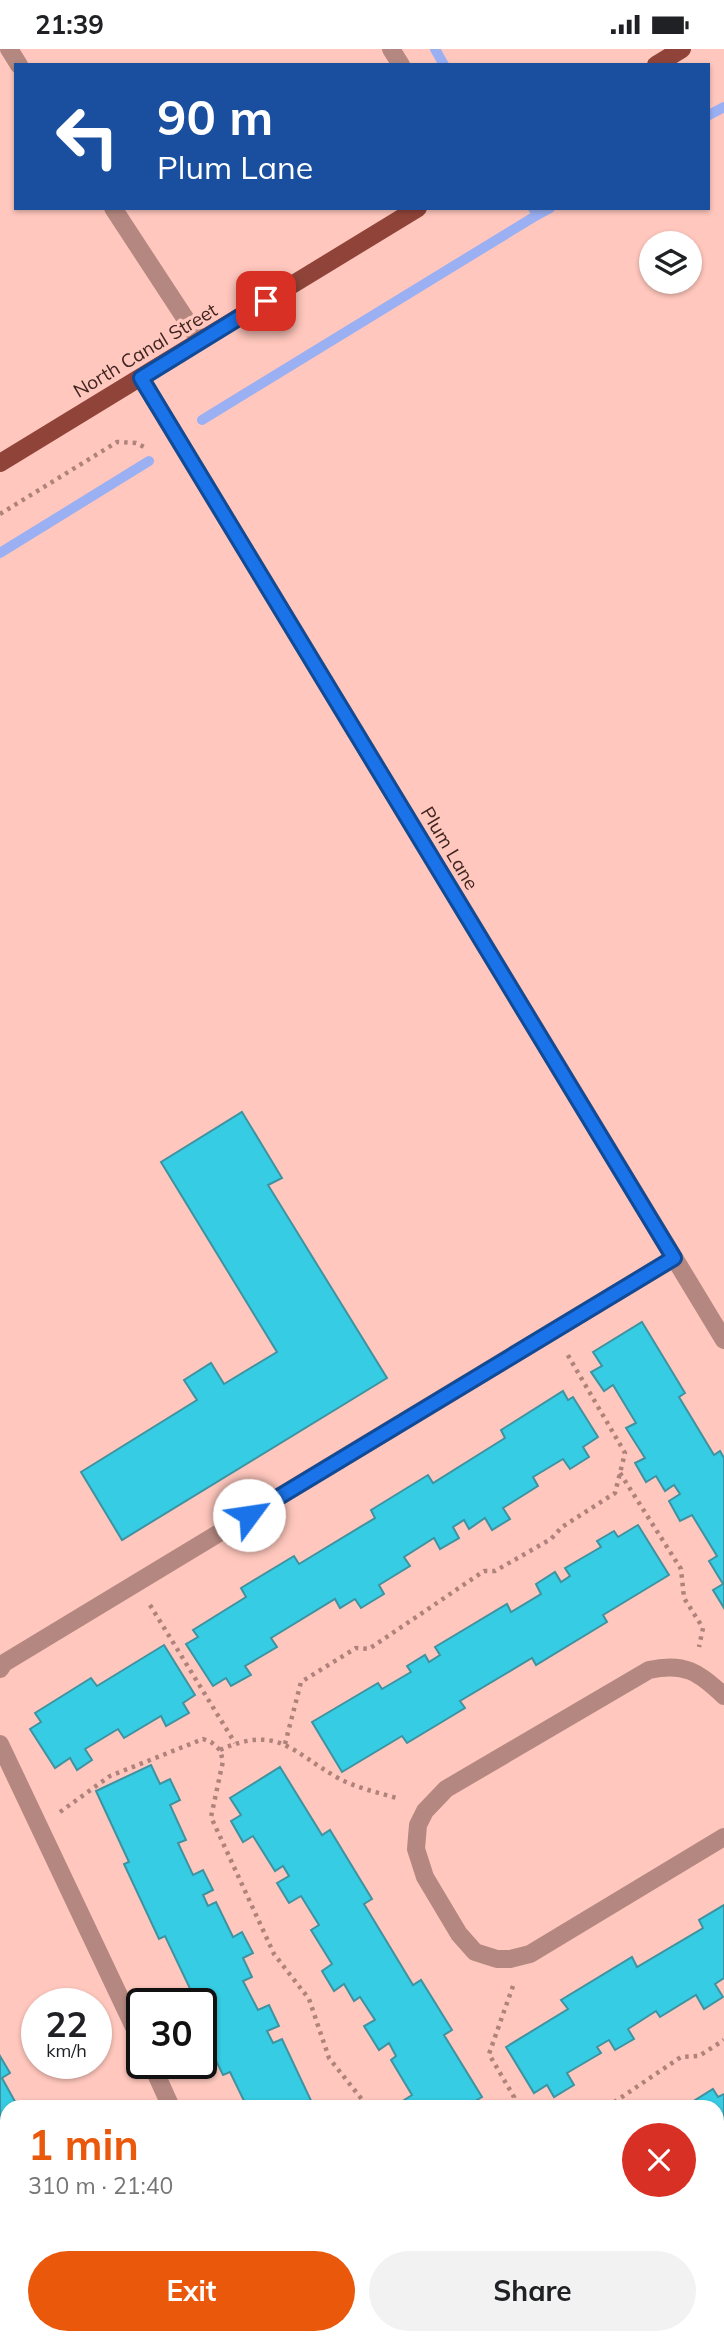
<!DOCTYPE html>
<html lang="en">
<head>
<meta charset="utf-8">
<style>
  body { margin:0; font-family:Mulish,sans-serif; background:#f2f2f2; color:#202124; height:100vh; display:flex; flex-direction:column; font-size:26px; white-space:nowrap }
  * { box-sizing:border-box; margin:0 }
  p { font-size:23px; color:#757577 }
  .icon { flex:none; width:38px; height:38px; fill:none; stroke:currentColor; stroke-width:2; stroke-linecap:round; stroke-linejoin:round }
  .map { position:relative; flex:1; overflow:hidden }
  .sheet { position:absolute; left:0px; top:2051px; width:724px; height:245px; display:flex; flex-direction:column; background:#fff; border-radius:21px 21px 0 0; box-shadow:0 2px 5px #0004 }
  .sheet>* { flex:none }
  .banner { position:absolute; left:14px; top:14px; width:696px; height:147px; border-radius:0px; box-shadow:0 2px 5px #0004; background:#1a4fa0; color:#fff; overflow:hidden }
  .fabs { position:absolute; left:639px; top:182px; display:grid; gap:14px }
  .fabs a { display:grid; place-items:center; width:63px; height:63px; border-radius:50%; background:#fff; box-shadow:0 2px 5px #0004; font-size:35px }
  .speed { position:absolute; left:21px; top:1939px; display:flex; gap:14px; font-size:35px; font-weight:700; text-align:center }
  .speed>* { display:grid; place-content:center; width:91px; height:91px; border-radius:50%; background:#fff; box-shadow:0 2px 5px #0004; line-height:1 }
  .speed small { font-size:18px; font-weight:400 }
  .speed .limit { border:4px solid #111; border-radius:10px; background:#fff; color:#111 }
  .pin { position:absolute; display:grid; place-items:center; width:60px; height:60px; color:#fff; margin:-30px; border-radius:14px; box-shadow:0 4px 10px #0006 }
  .me { position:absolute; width:77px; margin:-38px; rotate:59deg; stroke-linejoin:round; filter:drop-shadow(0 0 5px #0008) }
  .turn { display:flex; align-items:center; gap:24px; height:147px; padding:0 28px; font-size:32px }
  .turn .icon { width:91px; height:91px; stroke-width:2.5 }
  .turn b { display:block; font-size:49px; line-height:60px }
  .round { display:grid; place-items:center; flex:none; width:74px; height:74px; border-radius:37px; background:#f2f2f2 }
  .overview { display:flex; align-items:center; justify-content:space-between; height:119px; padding:0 28px }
  h1 { font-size:42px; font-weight:700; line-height:52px; color:#ea580c }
  .action { display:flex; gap:14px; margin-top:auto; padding:14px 28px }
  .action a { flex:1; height:80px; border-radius:42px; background:#ea580c; color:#fff; font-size:28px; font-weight:700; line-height:80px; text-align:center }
  .action a+a { background:#f2f2f2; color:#202124 }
  .status { display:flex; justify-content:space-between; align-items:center; height:49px; padding:0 35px; background:#fff; direction:ltr }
  .status svg { height:19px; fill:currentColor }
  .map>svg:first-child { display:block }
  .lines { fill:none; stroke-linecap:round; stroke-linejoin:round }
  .stream { stroke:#9ab0f2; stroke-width:10 }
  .building { fill:#36cce3; stroke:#3f93a1; stroke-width:2 }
  .path { stroke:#af837c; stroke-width:4.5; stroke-dasharray:3.5 5; stroke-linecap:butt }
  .minor { stroke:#b48880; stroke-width:18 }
  .major { stroke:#904439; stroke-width:18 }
  .rail-casing { stroke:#916a63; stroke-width:8 }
  .rail { stroke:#ffc7bd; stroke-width:5; stroke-dasharray:16; stroke-linecap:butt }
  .route-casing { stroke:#114b97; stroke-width:18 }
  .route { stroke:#1a73e8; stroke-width:12 }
  .labels { text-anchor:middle; stroke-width:7; stroke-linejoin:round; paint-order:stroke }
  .street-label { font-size:19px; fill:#3f2420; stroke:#ffc7bd }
</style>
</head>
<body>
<div class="status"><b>21:39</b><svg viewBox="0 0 49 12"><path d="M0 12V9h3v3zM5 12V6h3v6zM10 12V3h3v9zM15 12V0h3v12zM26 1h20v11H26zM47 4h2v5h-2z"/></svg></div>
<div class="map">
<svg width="724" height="2296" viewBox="0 0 724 2296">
  <rect width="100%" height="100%" fill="#ffc7bd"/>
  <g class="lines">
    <g class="stream">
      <path d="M435,0L444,16"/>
      <path d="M709,66L724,58"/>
      <path d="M537,166L550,159"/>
      <path d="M202,371L537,166L533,159"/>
      <path d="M0,504L149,412"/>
    </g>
  </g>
  <g class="building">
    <path d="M242,1063L282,1129L268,1136L387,1329L122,1491L81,1423L197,1351L184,1331L211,1314L224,1335L277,1303L161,1113Z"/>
    <path d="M642,1273L685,1344L679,1348L714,1406L720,1402L724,1409V1559L713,1541L723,1535L709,1512L717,1507L692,1466L680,1472L669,1452L680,1445L674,1436L665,1442L656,1427L646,1433L635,1414L645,1409L626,1379L636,1374L613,1336L604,1342L591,1323L602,1317L593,1303Z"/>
    <path d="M563,1342L568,1351L573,1348L598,1388L583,1398L589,1408L570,1420L563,1410L533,1428L538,1437L503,1459L510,1470L492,1481L485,1469L469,1480L464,1471L453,1478L459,1489L440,1500L434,1489L404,1508L410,1517L379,1536L384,1545L361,1559L355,1550L340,1559L335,1550L271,1589L277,1598L245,1617L251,1626L231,1637L226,1629L213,1637L186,1595L198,1588L193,1581L246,1548L241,1539L294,1507L299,1515L375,1469L371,1461L428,1426L433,1434L505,1389L501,1381Z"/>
    <path d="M638,1476L669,1526L603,1566L607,1573L536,1616L532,1609L460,1652L465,1659L407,1694L402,1687L342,1723L312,1673L378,1634L382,1640L411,1623L407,1617L425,1606L429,1613L440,1606L435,1598L507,1555L511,1563L541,1545L536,1535L555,1523L561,1533L570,1527L565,1519L601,1498L597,1492L614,1482L618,1488Z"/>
    <path d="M164,1596L195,1646L183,1654L189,1664L166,1677L161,1667L124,1689L118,1680L85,1700L92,1711L77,1721L70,1709L55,1719L30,1680L41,1673L35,1664L91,1629L97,1637Z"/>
    <path d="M151,1716L160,1735L170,1730L180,1751L170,1756L186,1791L178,1794L193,1826L203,1821L213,1841L203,1846L208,1857L216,1853L233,1888L242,1883L253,1904L243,1909L252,1928L243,1932L258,1961L269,1956L279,1977L267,1982L273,1994L282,1990L314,2058H247L230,2023L223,2026L201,1981V1955H189L188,1953L195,1950L165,1887L159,1890L124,1815L129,1813L96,1742Z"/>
    <path d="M280,1718L322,1786L330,1781L372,1850L364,1855L413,1936L421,1931L452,1981L444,1986L482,2048L465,2058H404L401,2053L412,2046L391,2011L396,2007L389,1994L379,2001L364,1977L375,1971L360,1948L354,1952L344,1935L334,1942L322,1922L332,1915L311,1881L319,1876L301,1847L289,1854L277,1834L289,1827L283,1817L275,1822L253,1787L243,1793L231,1772L241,1766L230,1749Z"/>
    <path d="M724,1856V1929L715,1935L723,1948L704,1960L696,1946L660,1968L656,1962L628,1980L634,1990L615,2001L609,1991L597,1998L601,2004L567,2024L574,2036L554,2048L547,2036L534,2044L506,1998L568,1960L561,1951L632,1908L637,1918L703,1879L699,1871Z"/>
    <path d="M0,2007L10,2024L2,2029L18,2058H7V2136L0,2140Z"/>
    <path d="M713,2040L718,2048L724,2045V2101L718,2105V2058H684Z"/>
    <path d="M327,2289H421L423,2293L418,2296H332Z"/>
  </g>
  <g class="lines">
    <g class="path">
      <path d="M0,465L117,393L136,394L146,399"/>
      <path d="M620,1424L681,1520L684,1549L703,1579L699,1598"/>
      <path d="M150,1556L235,1694"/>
      <path d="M285,1695L301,1633L356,1599L369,1600L484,1522H495L551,1490L562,1478L615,1444L625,1404L566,1303"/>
      <path d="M220,1701C278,1675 292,1703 338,1729C356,1739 380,1744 400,1750"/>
      <path d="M60,1763L110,1727L203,1690L211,1693L220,1701L223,1712L211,1768L274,1905L309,1950L329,2009L368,2058"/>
      <path d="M513,1937L489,2005L514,2048L513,2058"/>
      <path d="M607,2058L681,2008L699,2007L724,1991"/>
    </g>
    <g class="minor">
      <path d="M9,0L19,16"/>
      <path d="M391,0L401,16"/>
      <path d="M113,159L200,292"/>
      <path d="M141,329L724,1291"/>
      <path d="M0,1620L4,1614L674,1209"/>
      <path d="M724,1647C699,1623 684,1613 649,1621L446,1740L425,1762L418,1776L416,1800L425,1828L459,1885L475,1903L497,1910H510L530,1905L724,1788"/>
      <path d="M0,1695L142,1995"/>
      <path d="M151,2014L171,2058"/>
      <path d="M718,2186L724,2182"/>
      <path d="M281,2289L284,2296"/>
      <path d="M539,2296L550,2289"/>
    </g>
    <g class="major">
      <path d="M656,16L682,0"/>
      <path d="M0,414L418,159"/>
    </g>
    <g class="rail-casing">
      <g id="rail">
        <path d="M718,2280L724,2276"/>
        <path d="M691,2296L702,2289"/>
      </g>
    </g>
    <use href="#rail" class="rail"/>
  </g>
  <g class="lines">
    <g class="route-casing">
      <path id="route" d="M249,1466L674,1209L141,329L266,252"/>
    </g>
    <use href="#route" class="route"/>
  </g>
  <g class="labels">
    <g class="street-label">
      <text transform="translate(145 301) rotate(-31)" y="7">North Canal Street</text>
      <text transform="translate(450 799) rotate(59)" y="7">Plum Lane</text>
    </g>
  </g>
</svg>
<div class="fabs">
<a><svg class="icon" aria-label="layers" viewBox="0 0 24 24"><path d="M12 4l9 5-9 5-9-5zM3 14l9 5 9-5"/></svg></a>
</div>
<div class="speed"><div>22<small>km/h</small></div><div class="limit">30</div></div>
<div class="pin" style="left:266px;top:252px;background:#d93025"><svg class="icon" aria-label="arrive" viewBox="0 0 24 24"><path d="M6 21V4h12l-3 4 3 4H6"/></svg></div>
<svg class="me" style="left:249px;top:1466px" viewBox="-20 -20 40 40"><circle r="19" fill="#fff"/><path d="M0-13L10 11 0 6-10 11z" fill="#1a73e8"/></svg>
<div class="banner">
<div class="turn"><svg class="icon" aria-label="left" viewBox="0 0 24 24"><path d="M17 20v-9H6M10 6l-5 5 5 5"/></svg><div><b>90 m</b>Plum Lane</div></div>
</div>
<section class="sheet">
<div class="overview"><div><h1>1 min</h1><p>310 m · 21:40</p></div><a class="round" style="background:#d93025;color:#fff"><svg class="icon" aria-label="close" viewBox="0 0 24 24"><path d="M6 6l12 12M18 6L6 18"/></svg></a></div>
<div class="action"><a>Exit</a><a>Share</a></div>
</section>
</div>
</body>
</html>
